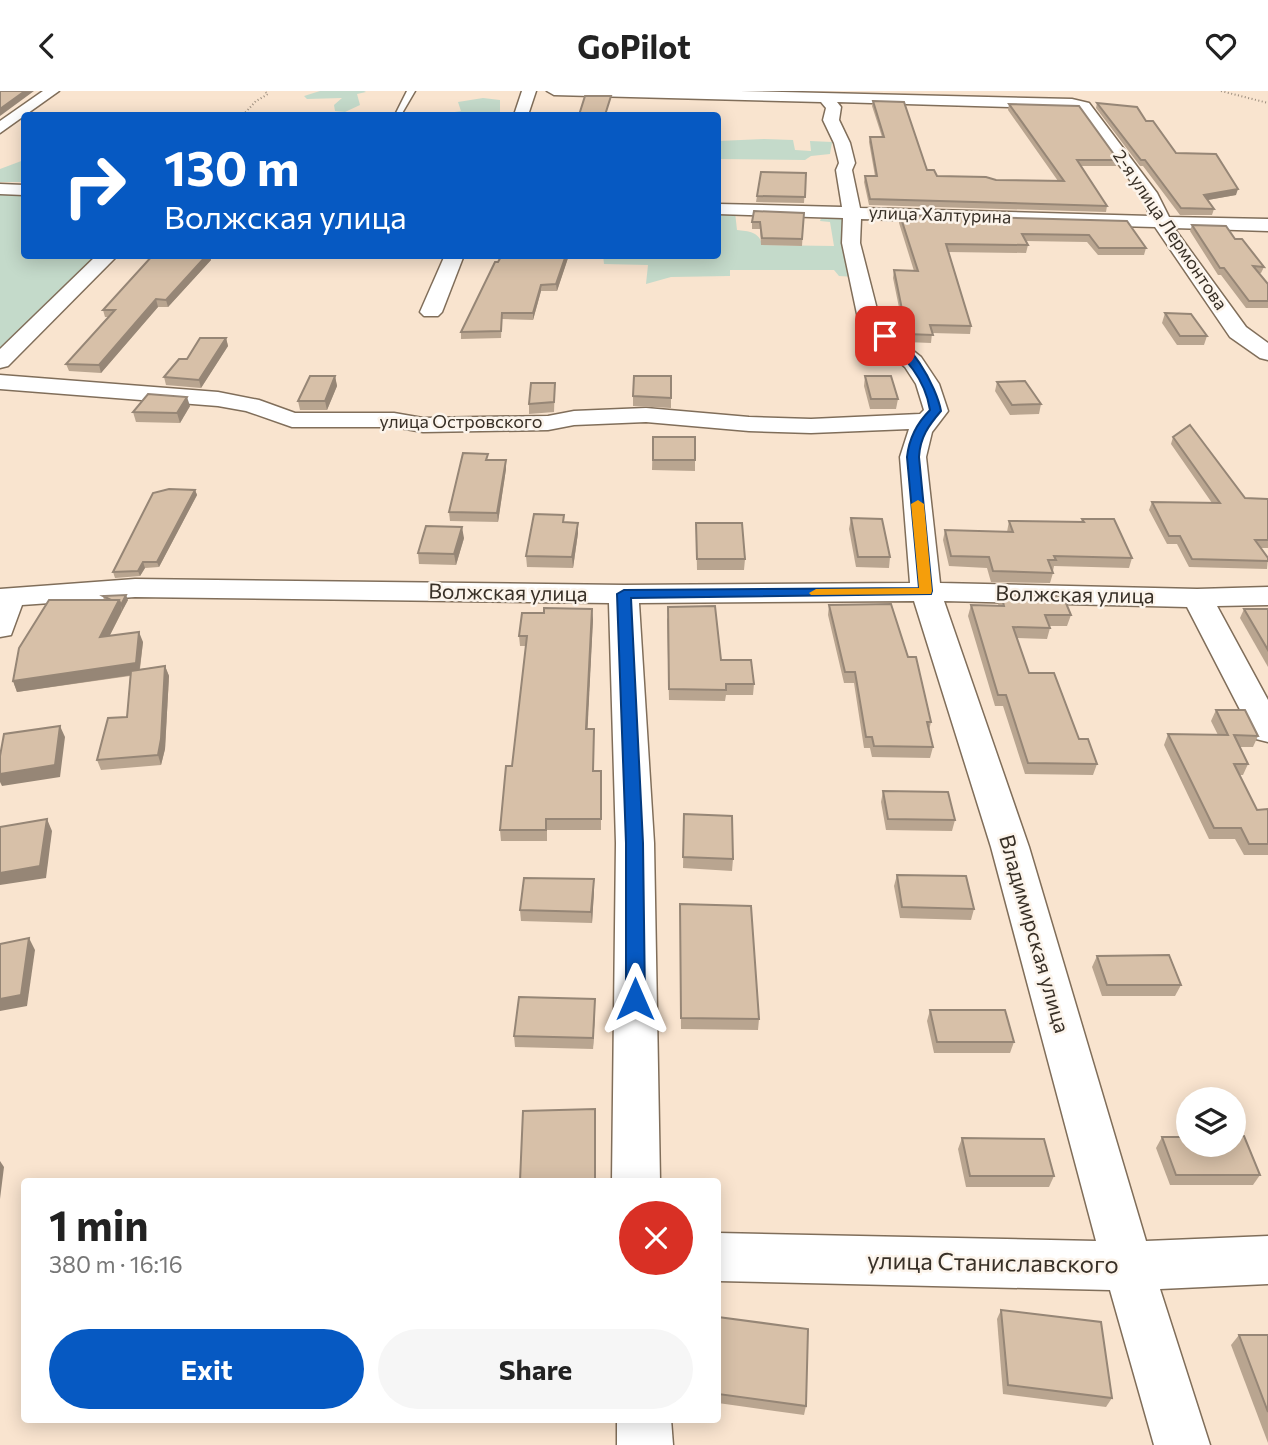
<!DOCTYPE html>
<html lang="en">
<head>
<meta charset="utf-8">
<style>
  body { margin:0; font-family:Commissioner,sans-serif; background:#f6f6f6; color:#222; height:100vh; display:flex; flex-direction:column; font-size:26px; white-space:nowrap }
  * { box-sizing:border-box; margin:0 }
  p { font-size:23px; color:#767676 }
  .icon { flex:none; width:38px; height:38px; fill:none; stroke:currentColor; stroke-width:2; stroke-linecap:round; stroke-linejoin:round }
  .map { position:relative; flex:1; overflow:hidden }
  .details { position:absolute; left:21px; top:1087px; width:700px; height:245px; display:flex; flex-direction:column; background:#fff; border-radius:7px; box-shadow:0 4px 18px #0003 }
  .details>* { flex:none }
  .guide { position:absolute; left:21px; top:21px; width:700px; height:147px; border-radius:7px; box-shadow:0 4px 18px #0003; background:#0659c2; color:#fff; overflow:hidden }
  .fabs { position:absolute; left:1176px; top:996px; display:grid; gap:14px }
  .fabs a { display:grid; place-items:center; width:70px; height:70px; border-radius:50%; background:#fff; box-shadow:0 4px 18px #0003; font-size:35px }
  .pin { position:absolute; display:grid; place-items:center; width:60px; height:60px; color:#fff; margin:-30px; border-radius:14px; box-shadow:0 4px 10px #0006 }
  .me { position:absolute; width:77px; margin:-38px; rotate:0deg; stroke-linejoin:round; filter:drop-shadow(0 0 5px #0008) }
  .turn { display:flex; align-items:center; gap:24px; height:147px; padding:0 28px; font-size:32px }
  .turn .icon { width:91px; height:91px; stroke-width:2.5 }
  .turn b { display:block; font-size:49px; line-height:60px }
  .round { display:grid; place-items:center; flex:none; width:74px; height:74px; border-radius:37px; background:#f6f6f6 }
  .headline { display:flex; align-items:center; justify-content:space-between; height:119px; padding:0 28px }
  h1 { font-size:42px; font-weight:700; line-height:52px }
  .button { display:flex; gap:14px; margin-top:auto; padding:14px 28px }
  .button a { flex:1; height:80px; border-radius:42px; background:#0659c2; color:#fff; font-size:28px; font-weight:700; line-height:80px; text-align:center }
  .button a+a { background:#f6f6f6; color:#222 }
  header { display:flex; justify-content:space-between; align-items:center; height:91px; padding:0 28px; background:#fff; font-size:32px; font-weight:700 }
  .map>svg:first-child { display:block }
  .green { fill:#c4daca }
  .lines { fill:none; stroke-linecap:round; stroke-linejoin:round }
  .service-casing { stroke:#806e5a; stroke-width:3 }
  .minor-casing { stroke:#806e5a; stroke-width:3 }
  .path { stroke:#9a8c7d; stroke-width:2; stroke-dasharray:1 2.5; stroke-linecap:butt }
  .service { fill:#fff; fill-rule:evenodd }
  .minor { fill:#fff; fill-rule:evenodd }
  .wall { fill:#b9a590 }
  .shaded-wall { fill:#968676 }
  .building { fill:#d7c0a8; stroke:#968676; stroke-width:2 }
  .route { fill:#0659c2; stroke:#043a7e; stroke-width:2 }
  .slow { fill:#f59e0b }
  .labels { text-anchor:middle; stroke-width:5; stroke-linejoin:round; paint-order:stroke }
  .far-street-label { font-size:18px; fill:#383027; stroke:#fcf4eb }
  .street-label { font-size:21px; fill:#383027; stroke:#fcf4eb }
  .near-street-label { font-size:24px; fill:#383027; stroke:#fcf4eb }
</style>
</head>
<body>
<header><svg class="icon" aria-label="back" viewBox="0 0 24 24"><path d="M15 5l-7 7 7 7"/></svg>GoPilot<svg class="icon" aria-label="heart" viewBox="0 0 24 24"><path d="M12 20l-8-8c-3-5 5-10 8-4 3-6 11-1 8 4z"/></svg></header>
<div class="map">
<svg width="1268" height="1354" viewBox="0 0 1268 1354">
  <rect width="100%" height="100%" fill="#f9e4cf"/>
  <g class="green">
    <path d="M320,0H364L366,1L357,3L360,14L345,21L335,20L334,14L342,7L307,8L304,5Z"/>
    <path d="M483,7L500,9V22L495,24H436L461,20L458,11Z"/>
    <path d="M764,48L793,49L795,59L811,60L810,50L832,51L830,63L811,65L805,69L718,68V50Z"/>
    <path d="M24,69V91H0V78Z"/>
    <path d="M0,101L24,102V164L107,165L0,264Z"/>
    <path d="M718,121H735L737,139C748,140 760,141 762,154L834,155L830,131L820,130L822,125L846,126L855,186L839,185L834,179H730V185L671,186L646,193L648,174L604,173L603,164H718Z"/>
  </g>
  <g class="lines">
    <g class="service-casing">
      <path id="service" d="M407,0H415L401,24H395Z"/>
    </g>
    <g class="minor-casing">
      <g id="minor">
        <path d="M43,0H59L0,42V30Z"/>
        <path d="M522,0H536L528,24H514Z"/>
        <path d="M547,0H740L1072,8L1089,12L1157,102L1169,126L1268,128V140L1174,137L1246,236L1268,252V269L1260,267L1230,246L1155,136L861,128L860,152L881,234L921,266L939,293L948,320L932,341L926,366L940,492L1197,498L1268,496V514L1217,515L1268,609V651L1256,648L1251,640L1187,516L944,510L1029,756L1146,1150L1268,1145V1193L1160,1198L1210,1354H1154L1110,1199L718,1190V1142L1096,1150L991,756L914,510L639,512L654,752L660,1090H612L616,752L609,512L135,506L22,514L11,544L0,546V498L135,488L624,494L910,492L900,366L909,338L811,342L749,340L646,331L574,334L548,339L423,341L394,336H292L246,320L218,315L0,298V284L218,301L259,309L295,322H394L423,327L548,325L574,320L646,317L749,326L811,328L920,323L924,319L916,293L905,276L860,237L842,152L843,127L718,123V113L842,116L836,79L839,72L834,52L823,29L826,17L821,11L554,4ZM837,11L1079,18L1142,106L1150,125L860,117L852,79L855,72L850,52L839,29L841,16Z"/>
        <path d="M0,93L24,94V104L0,103Z"/>
        <path d="M97,164H118L8,275L0,277V258Z"/>
        <path d="M445,164H464L442,221L438,225H424L420,221Z"/>
        <path d="M617,1328H671L673,1354H617Z"/>
      </g>
    </g>
    <g class="path">
      <path d="M1221,0L1268,12"/>
      <path d="M243,24L256,10L268,3L264,0"/>
    </g>
    <use href="#service" class="service"/>
    <use href="#minor" class="minor"/>
  </g>
  <g class="wall">
    <path d="M873,10L927,79L937,85L996,89L1058,90L1008,19L1009,13L1118,69L1116,75H1081L1107,115L1106,121L869,114L864,91L865,85H875L869,51L870,46H882L872,15Z"/>
    <path d="M1097,12L1146,30L1176,62L1236,104L1208,109L1214,118L1212,124H1180L1143,75H1140L1096,17Z"/>
    <path d="M806,82L804,112L756,111L757,105Z"/>
    <path d="M804,122L802,155L761,154L760,138H752V131Z"/>
    <path d="M900,124L1127,130L1146,157L1144,164H1098L1087,151L1025,150L1028,154L1026,162L948,161L971,235L970,243L932,242L931,252L906,251L893,187L894,179L914,180L899,132Z"/>
    <path d="M1192,134L1235,148L1264,176L1261,182H1259L1268,193V217H1246L1221,184H1218L1190,140Z"/>
    <path d="M153,164H210L211,169L168,216H158L101,282L69,280L66,273L109,226H105L103,219Z"/>
    <path d="M569,164L557,200H541L533,229L502,228L501,247L461,248V241L498,171Z"/>
    <path d="M1165,222L1207,245L1204,254H1177L1162,232Z"/>
    <path d="M226,247L228,255L201,297L166,294L164,286L187,268Z"/>
    <path d="M335,285L337,295L327,319H300L298,310Z"/>
    <path d="M865,285L898,308L896,318H870L864,295Z"/>
    <path d="M997,291L1041,313L1039,323L1010,324L995,300Z"/>
    <path d="M555,292L554,321L529,323V313Z"/>
    <path d="M633,305L671,307V317L633,315Z"/>
    <path d="M190,315L180,332L136,331L133,321Z"/>
    <path d="M653,346L695,369V380L652,379Z"/>
    <path d="M1173,346L1245,407L1268,408V457H1261L1268,467L1267,478L1189,476L1177,453H1167L1149,419L1152,411L1212,412L1171,353Z"/>
    <path d="M488,369L506,378L498,431L450,430L449,421Z"/>
    <path d="M195,399L197,404L159,476L145,477L140,485L115,487L113,481Z"/>
    <path d="M851,427L890,466L889,477L856,476L849,438Z"/>
    <path d="M1082,428L1132,467L1129,477L1054,475L1053,480H1052L1053,482L1050,492L991,491L987,477L949,475L943,449L945,439L1007,441L1009,430L1081,431Z"/>
    <path d="M565,431L578,432V442L573,477L527,476L526,465Z"/>
    <path d="M696,432L745,468L744,479H697Z"/>
    <path d="M464,447L456,474L419,473L418,462Z"/>
    <path d="M1001,503L1071,524L1067,535H1049L1050,537L1047,548L1017,547L1029,582L1097,673L1093,684L1025,683L1003,615H995L968,525L971,514H998Z"/>
    <path d="M103,505L128,509L110,544L143,551L140,578L165,575L169,585L165,658L161,674L101,679L97,669L127,626L130,585L17,601L13,590L104,509Z"/>
    <path d="M829,514L908,566L931,631L929,640L933,656L930,667L872,666L870,657H864L854,592H844L828,524Z"/>
    <path d="M1244,518H1268V576L1240,527Z"/>
    <path d="M667,527L721,569L754,593L753,604H726L725,610L669,609Z"/>
    <path d="M593,528L587,638H594L593,680H601V739H547V750H501L500,739L512,675L526,555H520L519,545Z"/>
    <path d="M1216,619L1258,645L1253,656H1239L1248,673L1243,684H1240L1257,719L1268,718V764H1244L1235,748H1209L1164,654L1168,643L1218,644L1211,630Z"/>
    <path d="M883,700L955,729L952,740L886,739L881,711Z"/>
    <path d="M684,723L733,768L732,780L683,777Z"/>
    <path d="M897,784L974,818L971,829L900,827L894,795Z"/>
    <path d="M594,800L592,832L521,830L520,819Z"/>
    <path d="M680,813L759,928L758,939L681,938Z"/>
    <path d="M1097,865L1181,894L1175,905H1102L1092,876Z"/>
    <path d="M595,919L593,958L515,956L514,945Z"/>
    <path d="M930,919L1014,951L1010,962H934L927,930Z"/>
    <path d="M1162,1046L1260,1084L1253,1094H1170L1156,1057Z"/>
    <path d="M962,1047L1054,1085L1049,1096H966L958,1058Z"/>
    <path d="M1001,1219L1112,1307L1106,1316L1003,1303L997,1228Z"/>
    <path d="M718,1226L806,1315L804,1324L718,1312Z"/>
    <path d="M1239,1244H1268V1352L1231,1254Z"/>
  </g>
  <g class="shaded-wall">
    <path d="M25,0H34L0,25V18Z"/>
    <path d="M1238,98L1236,104L1202,110L1204,104Z"/>
    <path d="M207,164H210L211,169L168,216L166,209Z"/>
    <path d="M566,164H569L557,200L556,193Z"/>
    <path d="M541,194V200L533,229V222Z"/>
    <path d="M156,208L158,216L101,282L99,274Z"/>
    <path d="M226,247L228,255L201,297L199,289Z"/>
    <path d="M335,285L337,295L327,319L325,310Z"/>
    <path d="M187,306L190,315L180,332L177,322Z"/>
    <path d="M506,369V378L498,431L497,422Z"/>
    <path d="M195,399L197,404L159,476L157,471Z"/>
    <path d="M578,432V442L573,477L572,466Z"/>
    <path d="M462,436L464,447L456,474L454,463Z"/>
    <path d="M143,471L145,477L140,485L138,480Z"/>
    <path d="M126,504L128,509L122,520L121,514Z"/>
    <path d="M119,509L122,520L104,556L100,546Z"/>
    <path d="M592,518L593,528L587,649L586,638Z"/>
    <path d="M139,541L143,551L139,583L17,601L13,590Z"/>
    <path d="M165,575L169,585L165,658L161,674L158,664Z"/>
    <path d="M60,635L65,646L60,686L2,695L0,691V683Z"/>
    <path d="M47,728L52,740L46,787L0,794V782Z"/>
    <path d="M594,788V800L592,832L591,821Z"/>
    <path d="M29,847L35,859L27,915L0,920V908Z"/>
    <path d="M595,908V919L593,958V947Z"/>
    <path d="M0,1070L4,1076L0,1108Z"/>
  </g>
  <g class="building">
    <path d="M0,0H25L0,18Z"/>
    <path d="M585,5H611L605,24H579Z"/>
    <path d="M873,10L904,11L927,79H934L937,85L986,86L996,89L1064,90L1009,13L1079,15L1118,69H1077L1107,115L870,108L865,85H877L870,46H884Z"/>
    <path d="M1097,12L1137,16L1146,30H1153L1176,62L1216,63L1238,98L1204,104L1214,118L1181,117L1145,69H1141Z"/>
    <path d="M761,81L806,82L805,106L757,105Z"/>
    <path d="M754,120L804,122L802,148L762,147L760,131H752Z"/>
    <path d="M900,124L1127,130L1146,157H1099L1089,144L1022,143L1028,154L946,153L971,235L930,234L933,244L907,243L894,179L918,180Z"/>
    <path d="M1192,134L1226,135L1235,148H1242L1264,176L1253,175L1268,193V210H1249L1224,177H1220Z"/>
    <path d="M153,164H207L166,209L156,208L99,274L66,273L115,219H103Z"/>
    <path d="M502,164H566L556,193L541,194L533,222H502L501,240L461,241L495,171H498Z"/>
    <path d="M1165,222L1191,223L1207,245H1180Z"/>
    <path d="M200,247H226L199,289L164,286L179,268H187Z"/>
    <path d="M310,285H335L325,310H298Z"/>
    <path d="M634,285H671V307L633,305Z"/>
    <path d="M865,285H891L898,308H871Z"/>
    <path d="M1025,290L1041,313L1012,314L997,291Z"/>
    <path d="M531,292H555L554,311L529,313Z"/>
    <path d="M148,303L187,306L177,322L133,321Z"/>
    <path d="M1190,334L1245,407L1268,408V449H1255L1268,467V470L1192,468L1180,445H1169L1152,411L1220,412L1173,346Z"/>
    <rect x="653" y="346" width="42" height="23"/>
    <path d="M463,362L488,363L486,369H506L497,422L449,421Z"/>
    <path d="M169,398L195,399L157,471H143L138,480L113,481L153,402Z"/>
    <path d="M534,423L564,424L563,431L578,432L572,466L526,465Z"/>
    <path d="M851,427L882,428L890,466H858Z"/>
    <path d="M1082,428H1114L1132,467L1054,465L1056,469H1048L1053,482L993,480L989,466L951,465L945,439L1013,441L1009,430L1084,431Z"/>
    <path d="M696,432H742L745,468H697Z"/>
    <path d="M426,435L462,436L454,463L418,462Z"/>
    <path d="M1001,503L1063,505L1071,524H1045L1050,537L1013,536L1029,582H1054L1079,648H1088L1097,673L1028,672L1006,604H998L971,514L1004,515Z"/>
    <path d="M126,504L121,514L119,509H111L103,505Z"/>
    <path d="M49,509H119L100,546L139,541L136,572L13,590L19,557Z"/>
    <path d="M891,513L908,566H916L931,631H927L933,656L874,655L872,646H866L855,581H845L829,514Z"/>
    <path d="M715,515L721,569H751L754,593H726V599L669,598L668,516Z"/>
    <path d="M544,517L592,518L586,638H594L593,680H601V728H546V739H500L506,675H512L527,545H519L522,522H544Z"/>
    <path d="M1244,518H1268V559Z"/>
    <path d="M165,575L161,648L158,664L97,669L108,627L127,626L131,580Z"/>
    <path d="M1216,619H1245L1258,645L1234,644L1248,673H1234L1257,719L1268,718V753H1249L1241,737H1214L1168,643L1228,644Z"/>
    <path d="M60,635L55,674L0,683V665L4,643Z"/>
    <path d="M883,700L948,701L955,729L888,728Z"/>
    <path d="M684,723L732,725L733,768L683,766Z"/>
    <path d="M47,728L40,775L0,782V736Z"/>
    <path d="M897,784L966,785L974,818L902,816Z"/>
    <path d="M524,787L594,788L591,821L520,819Z"/>
    <path d="M680,813L751,815L759,928L681,927Z"/>
    <path d="M29,847L21,904L0,908V853Z"/>
    <path d="M1169,864L1181,894H1107L1097,865Z"/>
    <path d="M519,906L595,908L593,947L514,945Z"/>
    <path d="M930,919H1005L1014,951H937Z"/>
    <path d="M595,1018V1090H520L523,1020Z"/>
    <path d="M1234,1045H1244L1260,1084H1176L1162,1046H1188V1054H1234Z"/>
    <path d="M962,1047L1044,1048L1054,1085H970Z"/>
    <path d="M1001,1219L1101,1231L1112,1307L1008,1294Z"/>
    <path d="M718,1226L808,1238L806,1315L718,1303Z"/>
    <path d="M1239,1244H1268V1321Z"/>
  </g>
  <path class="route" d="M881,243C908,241 937,297 941,320C929,334 920,346 919,366L932,500L931,503L631,507L643,752L645,908L642,914L635,916L629,914L626,908V752L617,503L624,499L919,497L907,366C909,347 917,332 930,319C925,288 906,266 881,247Z"/>
  <path class="slow" d="M918,409L924,413L932,500L931,503L811,504L809,502L816,498L919,497L911,413Z"/>
  <g class="labels">
    <g class="far-street-label">
      <text transform="translate(940 124) rotate(2)" y="6">улица Халтурина</text>
      <text transform="translate(1170 139) rotate(56)" y="6">2-я улица Лермонтова</text>
      <text x="461" y="337">улица Островского</text>
    </g>
    <g class="street-label">
      <text transform="translate(508 502) rotate(1)" y="7">Волжская улица</text>
      <text transform="translate(1075 504) rotate(1)" y="7">Волжская улица</text>
      <text transform="translate(1034 843) rotate(74)" y="7">Владимирская улица</text>
    </g>
    <g class="near-street-label">
      <text transform="translate(993 1172) rotate(1)" y="8">улица Станиславского</text>
    </g>
  </g>
</svg>
<div class="fabs">
<a><svg class="icon" aria-label="layers" viewBox="0 0 24 24"><path d="M12 4l9 5-9 5-9-5zM3 14l9 5 9-5"/></svg></a>
</div>
<div class="pin" style="left:885px;top:245px;background:#d93025"><svg class="icon" aria-label="arrive" viewBox="0 0 24 24"><path d="M6 21V4h12l-3 4 3 4H6"/></svg></div>
<svg class="me" style="left:635px;top:908px" viewBox="-20 -20 40 40"><path d="M0-17L14 15 0 8-14 15z" fill="#0659c2" stroke="#fff" stroke-width="4"/></svg>
<div class="guide">
<div class="turn"><svg class="icon" aria-label="right" viewBox="0 0 24 24"><path d="M7 20v-9h11M14 6l5 5-5 5"/></svg><div><b>130 m</b>Волжская улица</div></div>
</div>
<section class="details">
<div class="headline"><div><h1>1 min</h1><p>380 m · 16:16</p></div><a class="round" style="background:#d93025;color:#fff"><svg class="icon" aria-label="close" viewBox="0 0 24 24"><path d="M6 6l12 12M18 6L6 18"/></svg></a></div>
<div class="button"><a>Exit</a><a>Share</a></div>
</section>
</div>
</body>
</html>
